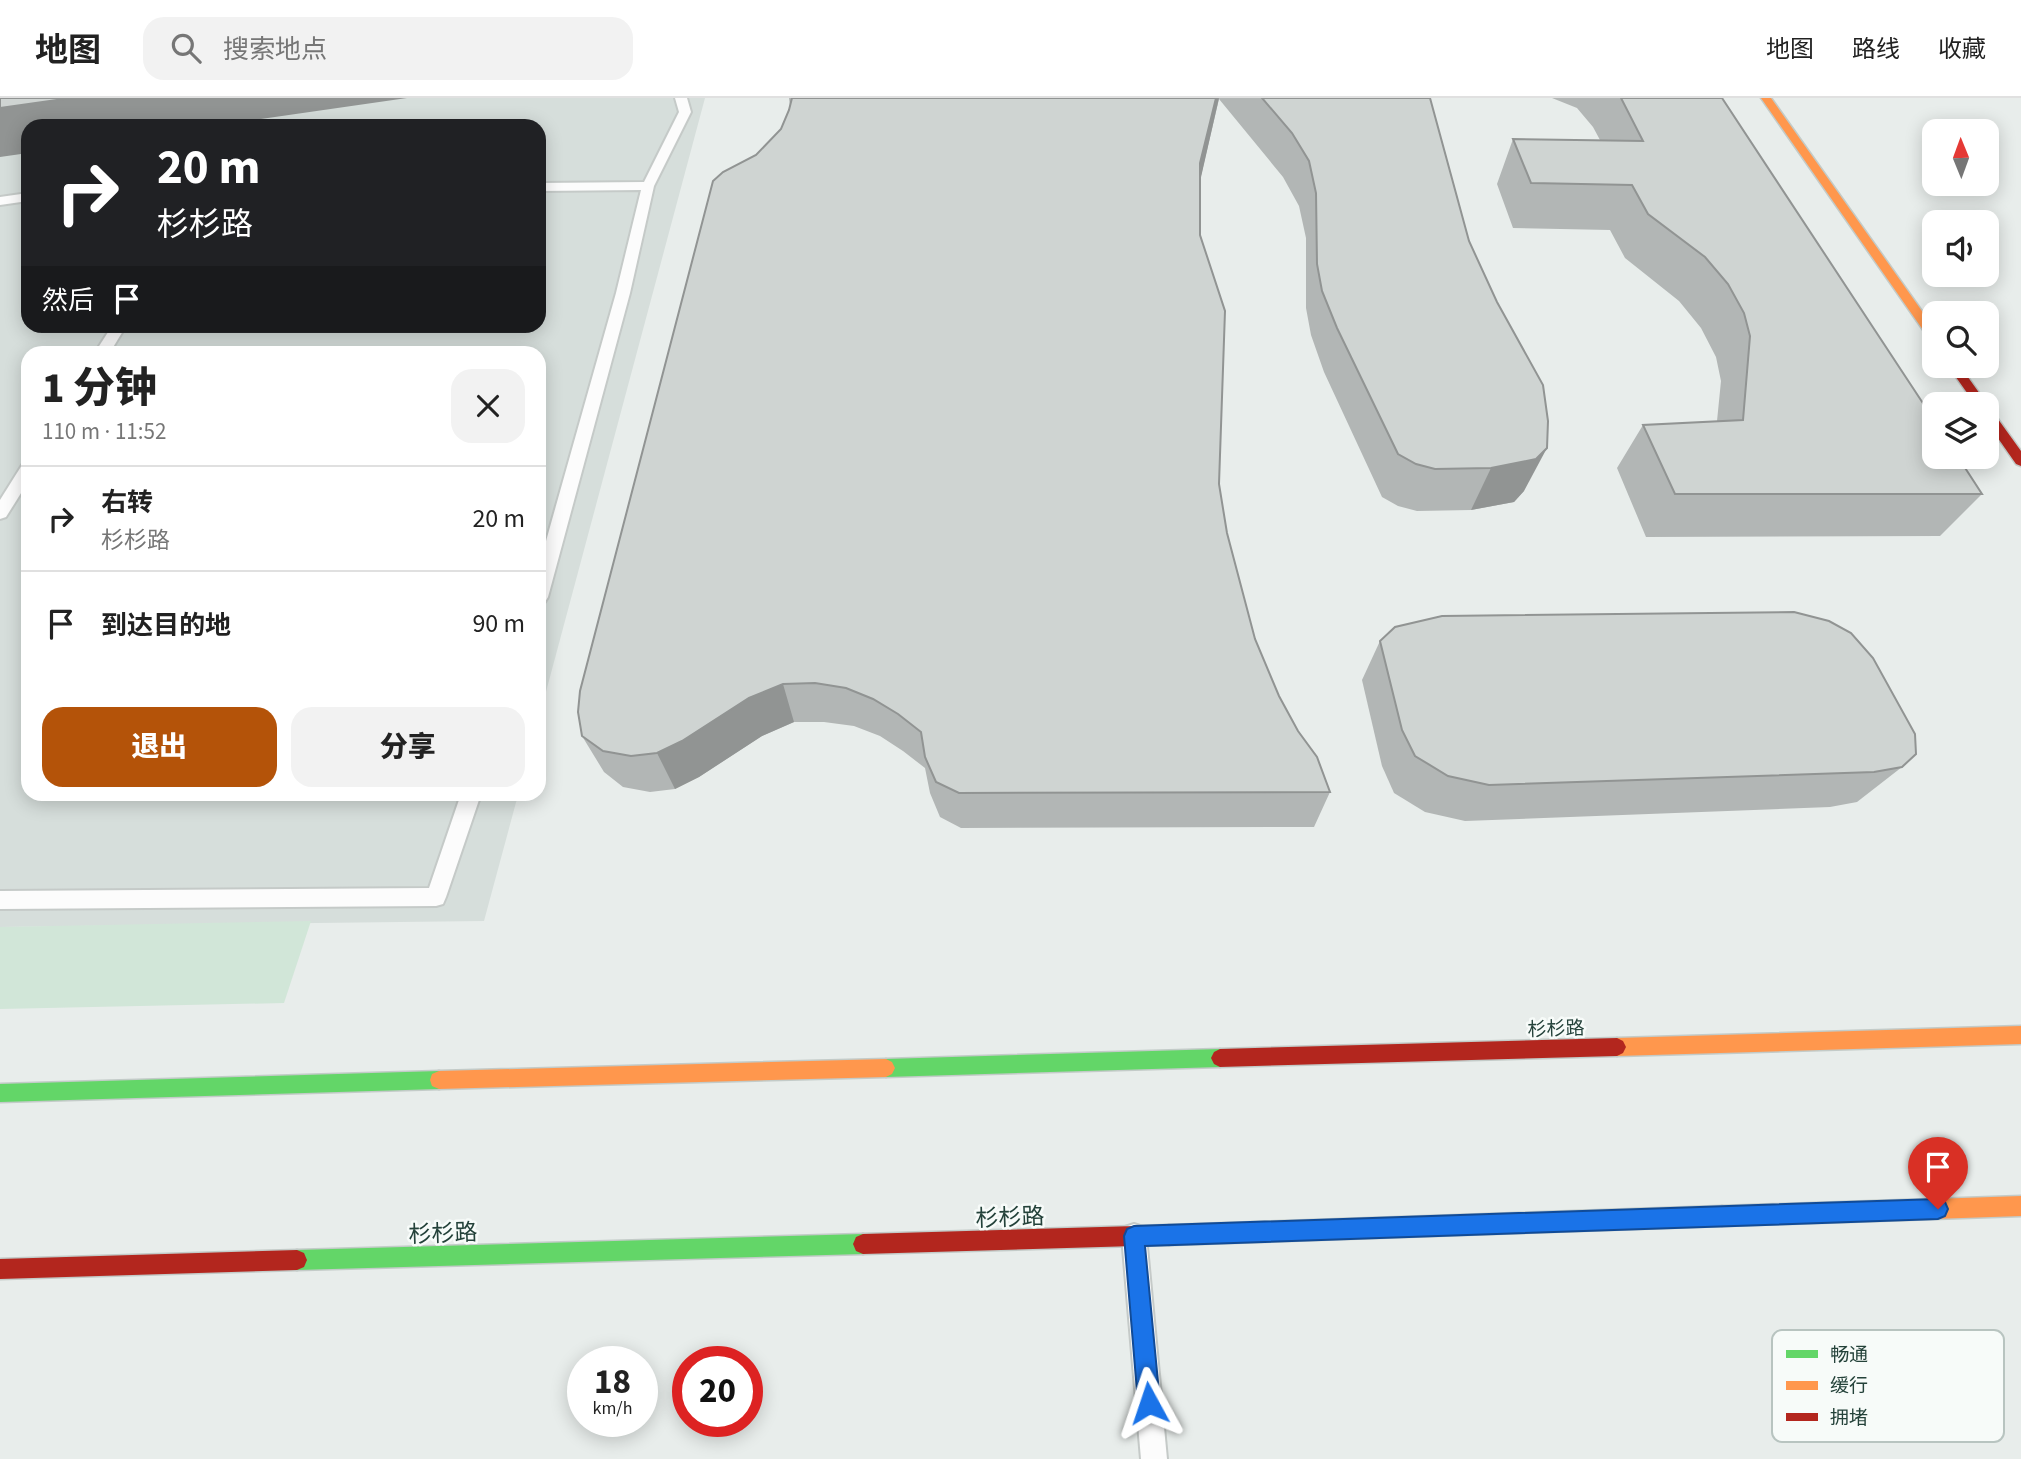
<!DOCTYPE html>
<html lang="zh">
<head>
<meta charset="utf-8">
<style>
  body { margin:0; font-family:"Source Sans 3","Noto Sans SC",sans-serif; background:#f2f2f2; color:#222; height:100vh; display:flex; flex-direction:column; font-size:26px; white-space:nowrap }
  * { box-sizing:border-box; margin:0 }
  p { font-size:23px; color:#767676 }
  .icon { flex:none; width:38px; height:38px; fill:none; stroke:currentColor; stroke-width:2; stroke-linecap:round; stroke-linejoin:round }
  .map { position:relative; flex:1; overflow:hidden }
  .side { position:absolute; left:21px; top:248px; width:525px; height:455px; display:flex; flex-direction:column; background:#fff; border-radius:21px; box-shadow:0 4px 18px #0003 }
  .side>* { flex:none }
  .top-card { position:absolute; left:21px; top:21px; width:525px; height:214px; border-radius:21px; box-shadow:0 4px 18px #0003; background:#202124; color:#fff; overflow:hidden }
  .needle { width:46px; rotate:359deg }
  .controls { position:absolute; left:1922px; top:21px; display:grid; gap:14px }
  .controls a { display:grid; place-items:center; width:77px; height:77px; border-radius:14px; background:#fff; box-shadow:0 4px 18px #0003; font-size:35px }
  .speed { position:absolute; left:567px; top:1248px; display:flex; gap:14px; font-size:35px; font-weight:700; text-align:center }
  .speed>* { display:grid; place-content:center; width:91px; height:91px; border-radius:50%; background:#fff; box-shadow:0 4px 18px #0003; line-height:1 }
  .speed small { font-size:18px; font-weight:400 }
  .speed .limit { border:10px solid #d22; background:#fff; color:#111 }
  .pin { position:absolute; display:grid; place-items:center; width:60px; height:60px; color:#fff; margin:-72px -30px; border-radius:50% 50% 50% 0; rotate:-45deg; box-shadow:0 0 7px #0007 }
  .pin .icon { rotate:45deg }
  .me { position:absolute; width:77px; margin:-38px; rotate:355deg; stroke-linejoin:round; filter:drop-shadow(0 0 5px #0008) }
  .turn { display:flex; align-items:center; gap:24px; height:147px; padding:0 21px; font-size:32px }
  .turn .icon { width:91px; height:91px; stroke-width:2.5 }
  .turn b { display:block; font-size:49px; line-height:60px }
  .then { display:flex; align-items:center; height:66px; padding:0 21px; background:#0003; gap:14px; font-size:26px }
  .round { display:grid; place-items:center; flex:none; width:74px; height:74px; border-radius:21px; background:#f2f2f2 }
  .headline { display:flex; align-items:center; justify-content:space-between; height:119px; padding:0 21px }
  h1 { font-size:42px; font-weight:800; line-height:52px }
  .primary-button { display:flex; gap:14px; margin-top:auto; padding:14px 21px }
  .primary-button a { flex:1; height:80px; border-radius:21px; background:#b45309; color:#fff; font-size:28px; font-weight:800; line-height:80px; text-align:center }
  .primary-button a+a { background:#f2f2f2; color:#222 }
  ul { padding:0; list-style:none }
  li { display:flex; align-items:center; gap:21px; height:105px; padding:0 21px; border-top:2px solid #e0e0e0 }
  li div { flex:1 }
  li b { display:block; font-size:26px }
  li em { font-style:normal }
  header { display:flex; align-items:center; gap:42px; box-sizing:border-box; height:98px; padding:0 35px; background:#fff; border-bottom:2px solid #e0e0e0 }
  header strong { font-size:33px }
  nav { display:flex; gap:38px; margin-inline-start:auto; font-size:24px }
  .search { width:490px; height:63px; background:#f2f2f2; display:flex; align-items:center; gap:18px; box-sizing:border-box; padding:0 24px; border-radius:21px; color:#767676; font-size:26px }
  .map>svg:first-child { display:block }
  .built { fill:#d6dedb; fill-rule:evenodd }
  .green { fill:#d1e6d8 }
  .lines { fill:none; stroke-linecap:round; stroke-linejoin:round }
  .lane-casing { stroke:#c5cac8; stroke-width:4 }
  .fast-casing { stroke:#c3cbc8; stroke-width:3 }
  .slow-casing { stroke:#c3cbc8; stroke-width:3 }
  .jam-casing { stroke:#c3cbc8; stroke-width:3 }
  .lane { fill:#fcfcfc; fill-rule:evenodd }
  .fast { fill:#63d668; fill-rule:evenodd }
  .slow { fill:#ff974d; fill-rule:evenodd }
  .jam { fill:#b3261e; fill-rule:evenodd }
  .wall { fill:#b2b6b5 }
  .shaded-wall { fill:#919493 }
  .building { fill:#cfd4d2; stroke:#919493; stroke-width:2 }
  .route { fill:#1a73e8; stroke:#114b97; stroke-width:2 }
  .labels { text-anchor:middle; stroke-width:5; stroke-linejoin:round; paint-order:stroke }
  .street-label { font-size:19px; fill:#24423a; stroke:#f7fbf9 }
  .near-street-label { font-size:23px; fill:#24423a; stroke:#f7fbf9 }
  .key { fill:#f7fbf9; stroke:#b8c4c0; stroke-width:2 }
  .key-label { font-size:19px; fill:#24423a }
</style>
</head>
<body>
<header>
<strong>地图</strong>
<div class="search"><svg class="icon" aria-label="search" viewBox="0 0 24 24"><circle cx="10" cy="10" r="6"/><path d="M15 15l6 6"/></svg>搜索地点</div>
<nav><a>地图</a><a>路线</a><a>收藏</a></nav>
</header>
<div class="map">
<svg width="2021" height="1361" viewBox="0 0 2021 1361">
  <rect width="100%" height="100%" fill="#e8edeb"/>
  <path class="built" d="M0,0H705L539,620V256H28V696L518,697L484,823L0,829ZM28,28H539V228H28Z"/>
  <path class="green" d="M311,823L284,905L0,911V829Z"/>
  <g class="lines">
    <g class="lane-casing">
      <g id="lane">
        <path d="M675,0H687L691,14L654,88L630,195L548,499L545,504L539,506V468L616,195L641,92L539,93V85L644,84L679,14Z"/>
        <path d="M28,95V103L0,107V99Z"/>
        <path d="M112,228H126L109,256H94Z"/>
        <path d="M28,365V384L6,419L0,421V402L22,367Z"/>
        <path d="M461,696H481L446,799L443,806L436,808L0,811V793L429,790Z"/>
        <path d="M1134,1126L1143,1129L1146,1138L1167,1361H1141L1122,1138L1125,1129Z"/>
      </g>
    </g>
    <g class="fast-casing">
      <g id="fast">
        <path d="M1220,951L1226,954L1229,960L1226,966L1220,969L886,979L880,976L877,970L880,964L886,961Z"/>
        <path d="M439,973L446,976L448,982L446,988L439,991L0,1004V986Z"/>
        <path d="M1722,1108L1729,1111L1732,1118L1729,1125L1722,1128L1169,1147L1162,1144L1159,1137L1162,1130L1169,1127Z"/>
        <path d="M863,1136L870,1139L873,1146L870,1153L863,1156L297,1172L290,1169L287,1162L290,1155L297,1152Z"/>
      </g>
    </g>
    <g class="slow-casing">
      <g id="slow">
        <path d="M1761,0H1771L1934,230V243L1930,242Z"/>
        <path d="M2021,928V946L1617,958L1611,955L1608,949L1611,943L1617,940Z"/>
        <path d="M886,961L892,964L895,970L892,976L886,979L439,991L432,988L430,982L432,976L439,973Z"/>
        <path d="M2021,1098V1118L1722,1128L1715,1125L1712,1118L1715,1111L1722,1108Z"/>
      </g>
    </g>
    <g class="jam-casing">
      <g id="jam">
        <path d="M1948,268H1960L1985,303L1987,306L1986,308L1975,306Z"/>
        <path d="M1986,309L1990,310L2021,353V368L2016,366L1986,323Z"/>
        <path d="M1617,940L1623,943L1626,949L1623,955L1617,958L1220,969L1214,966L1211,960L1214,954L1220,951Z"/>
        <path d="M1169,1127L1176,1130L1179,1137L1176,1144L1169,1147L863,1156L856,1153L853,1146L856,1139L863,1136Z"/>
        <path d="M297,1152L304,1155L307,1162L304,1169L297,1172L0,1181V1161Z"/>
      </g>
    </g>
    <use href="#lane" class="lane"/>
    <use href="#fast" class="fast"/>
    <use href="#slow" class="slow"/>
    <use href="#jam" class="jam"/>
  </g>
  <g class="wall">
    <path d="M789,0H1430L1524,393L1514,404L1471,412L1417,413L1398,408L1382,399L1324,274L1311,237L1306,210V140L1299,108L1283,79L1219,1L1200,82V137L1219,386L1227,435L1255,541L1279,598L1330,694L1314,729L961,730L940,719L930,695L925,670L903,653L880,638L854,628L824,624H794L762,638L699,679L675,691L650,694L623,689L604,674L582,638L756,57L781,31L789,12L790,8Z"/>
    <path d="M1552,0H1722L1982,396L1940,438L1646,439L1617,370L1643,327L1717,323L1721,283L1716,259L1701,230L1679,203L1625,160L1610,132L1513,130L1497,86L1513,41L1600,42L1593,29L1577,10Z"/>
    <path d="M1380,543L1902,669L1857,704L1830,709L1465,723L1425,714L1394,695L1382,668L1362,582Z"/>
  </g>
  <g class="shaded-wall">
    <path d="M71,0H407L213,28H28V55L0,59V10Z"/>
    <path d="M1216,0H1219L1194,110L1200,65Z"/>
    <path d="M1547,350L1524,393L1514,404L1471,412L1491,370Z"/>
    <path d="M783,586L794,624L762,638L699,679L675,691L657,655L749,600Z"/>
  </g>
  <g class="building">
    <path d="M0,0H71L0,10Z"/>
    <path d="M792,0H1216L1200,65V137L1225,213L1219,386L1227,435L1255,541L1279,598L1298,633L1317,659L1330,694L959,695L936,684L925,659L921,634L898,616L873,601L846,590L815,585L783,586L749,600L682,643L657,655L631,658L603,653L582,638L578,614L580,593L713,83L723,74L756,57L781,31L789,12Z"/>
    <path d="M1262,0H1430L1469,143L1497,204L1543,287L1548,323L1547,350L1536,361L1491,370L1435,371L1416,366L1398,356L1337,230L1322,193L1317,166L1316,95L1309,63L1292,35Z"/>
    <path d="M1621,0H1722L1934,322V359H1958L1982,396H1675L1643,327L1743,322L1750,238L1744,215L1728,186L1705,159L1648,116L1632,87L1531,85L1513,41L1643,43Z"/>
    <path d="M1794,514L1829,523L1851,535L1873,560L1915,636L1916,656L1902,669L1874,674L1489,687L1448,678L1415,658L1402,632L1380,543L1395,529L1442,518Z"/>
  </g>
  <path class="route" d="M1938,1101L1945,1104L1948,1111L1945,1118L1938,1121L1145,1148L1160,1305L1156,1313L1149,1316L1141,1313L1138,1305L1124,1138L1127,1131L1134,1128Z"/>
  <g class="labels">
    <g class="street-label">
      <text transform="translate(1556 930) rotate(-2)" y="7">杉杉路</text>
    </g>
    <g class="near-street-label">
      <text transform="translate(1010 1119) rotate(-2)" y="8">杉杉路</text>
      <text transform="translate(443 1135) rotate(-2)" y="8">杉杉路</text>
    </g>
  </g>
  <rect x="1772" y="1232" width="232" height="112" rx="10" class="key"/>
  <rect x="1786" y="1252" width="32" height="8" fill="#63d668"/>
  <rect x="1786" y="1283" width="32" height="9" fill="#ff974d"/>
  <rect x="1786" y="1315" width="32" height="8" fill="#b3261e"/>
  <g class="key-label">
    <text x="1830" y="1263">畅通</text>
    <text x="1830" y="1294">缓行</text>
    <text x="1830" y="1326">拥堵</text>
  </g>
</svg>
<div class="controls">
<a><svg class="needle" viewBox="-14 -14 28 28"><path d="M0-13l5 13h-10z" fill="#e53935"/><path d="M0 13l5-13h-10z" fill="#767676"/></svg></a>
<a><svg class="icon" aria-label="sound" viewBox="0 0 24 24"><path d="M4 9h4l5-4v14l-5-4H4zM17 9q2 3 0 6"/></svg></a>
<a><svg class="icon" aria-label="search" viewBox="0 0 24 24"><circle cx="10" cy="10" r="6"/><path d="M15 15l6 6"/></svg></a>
<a><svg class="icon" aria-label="layers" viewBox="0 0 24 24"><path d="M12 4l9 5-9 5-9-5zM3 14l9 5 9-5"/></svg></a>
</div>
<div class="speed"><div>18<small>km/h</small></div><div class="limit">20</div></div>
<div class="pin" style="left:1938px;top:1111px;background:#d93025"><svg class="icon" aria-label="arrive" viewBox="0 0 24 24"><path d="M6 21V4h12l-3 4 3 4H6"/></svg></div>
<svg class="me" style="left:1149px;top:1305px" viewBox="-20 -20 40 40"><path d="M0-17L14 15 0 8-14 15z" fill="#1a73e8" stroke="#fff" stroke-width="4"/></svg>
<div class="top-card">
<div class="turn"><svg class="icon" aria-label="right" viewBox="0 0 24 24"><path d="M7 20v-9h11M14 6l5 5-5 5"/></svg><div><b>20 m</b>杉杉路</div></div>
<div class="then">然后<svg class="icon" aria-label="arrive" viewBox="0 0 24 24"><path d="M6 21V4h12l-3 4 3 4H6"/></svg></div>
</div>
<section class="side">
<div class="headline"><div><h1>1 分钟</h1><p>110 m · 11:52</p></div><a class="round"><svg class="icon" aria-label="close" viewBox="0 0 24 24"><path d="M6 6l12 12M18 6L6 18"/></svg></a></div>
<ul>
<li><svg class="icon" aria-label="right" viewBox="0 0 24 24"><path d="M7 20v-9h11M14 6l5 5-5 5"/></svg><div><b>右转</b><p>杉杉路</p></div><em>20 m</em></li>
<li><svg class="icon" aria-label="arrive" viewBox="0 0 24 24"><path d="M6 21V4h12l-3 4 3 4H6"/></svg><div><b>到达目的地</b></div><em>90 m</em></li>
</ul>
<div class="primary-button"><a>退出</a><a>分享</a></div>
</section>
</div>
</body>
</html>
